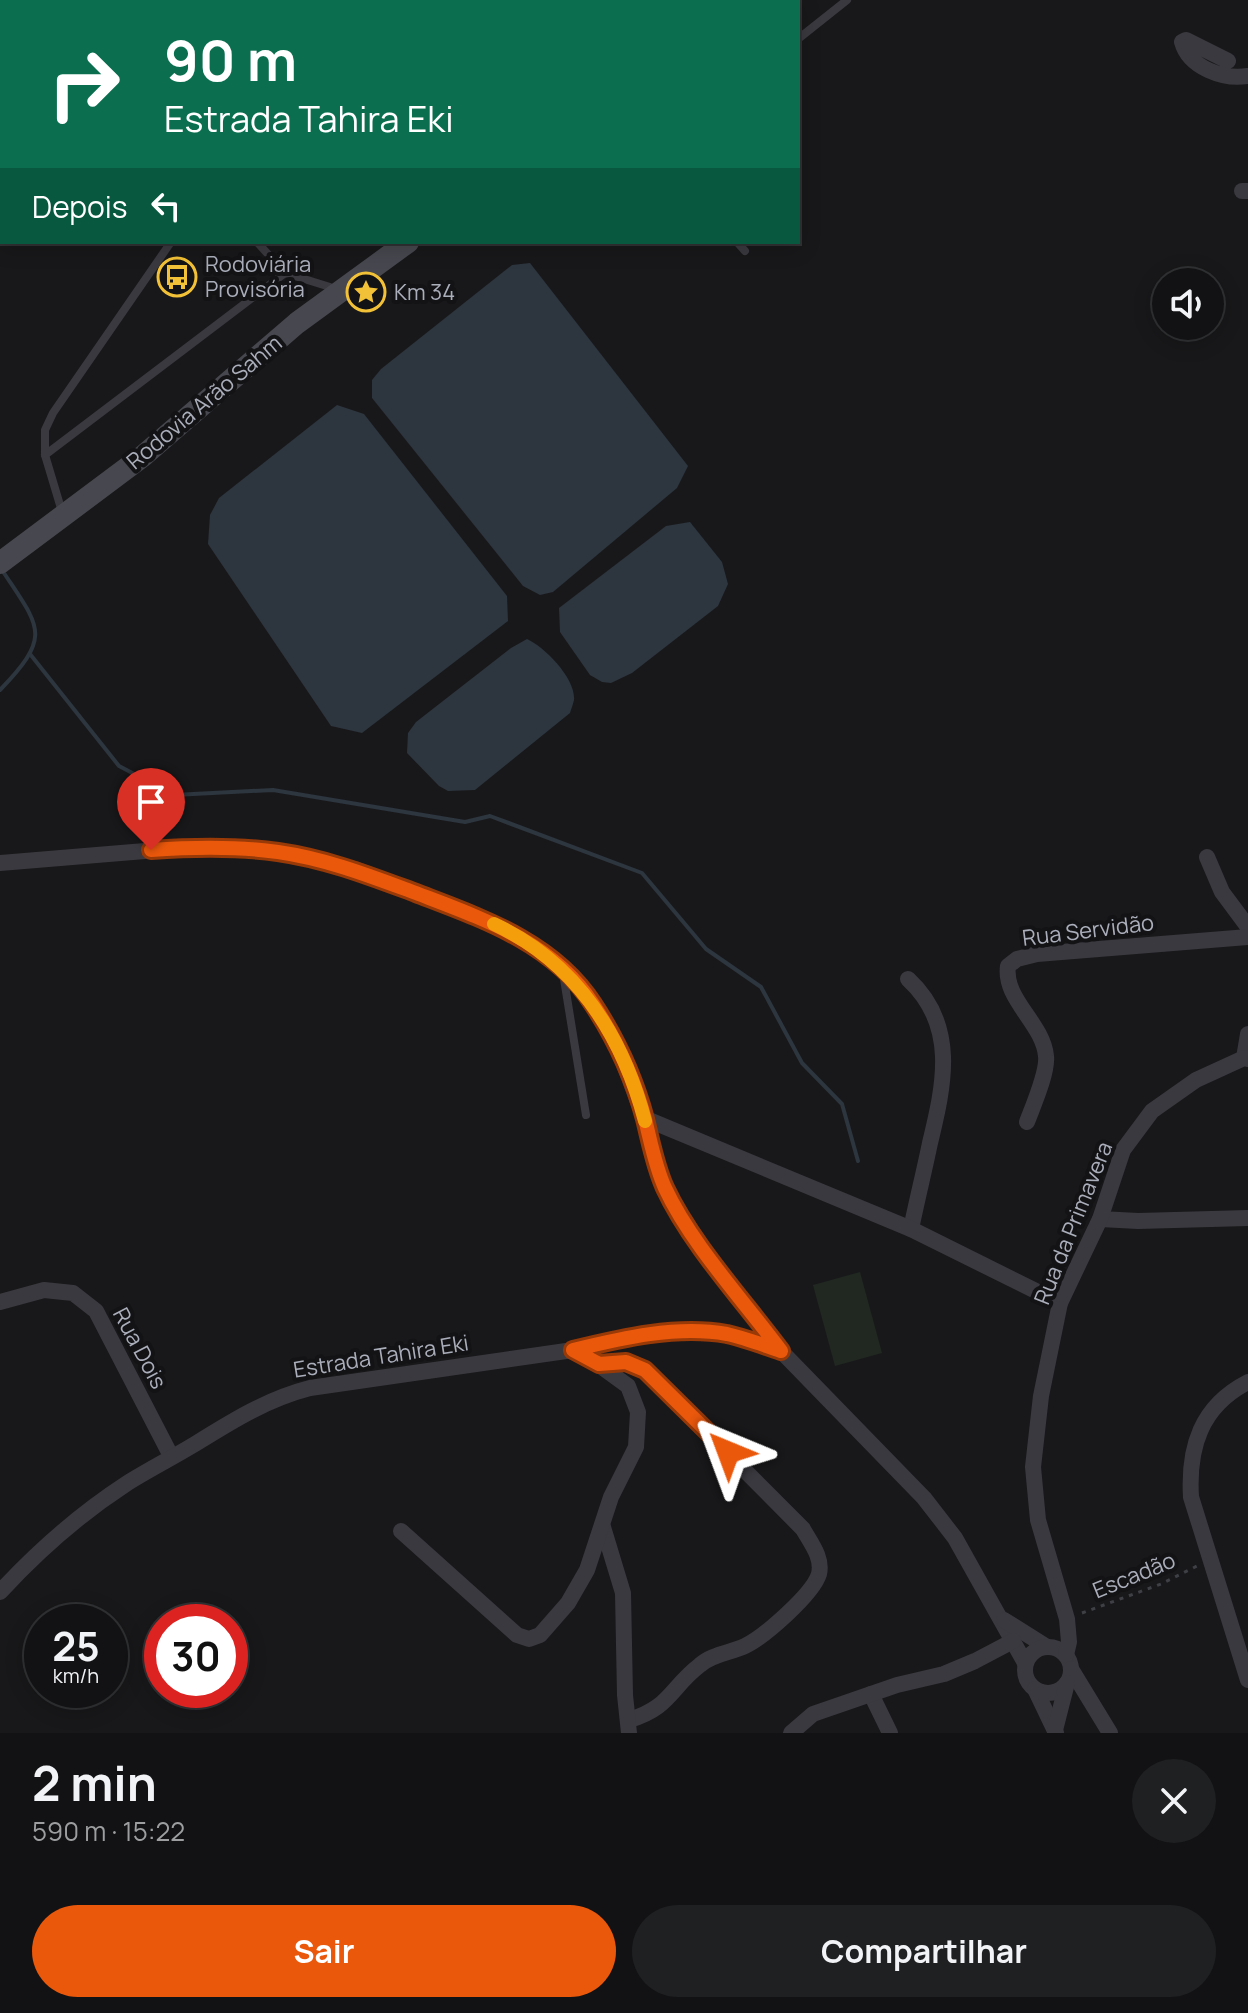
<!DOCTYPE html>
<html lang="pt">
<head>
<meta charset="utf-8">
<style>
  body { margin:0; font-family:Manrope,sans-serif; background:#1f2022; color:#f1f3f6; height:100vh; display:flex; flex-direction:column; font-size:30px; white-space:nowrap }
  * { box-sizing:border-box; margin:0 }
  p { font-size:26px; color:#9c9ea0 }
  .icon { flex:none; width:44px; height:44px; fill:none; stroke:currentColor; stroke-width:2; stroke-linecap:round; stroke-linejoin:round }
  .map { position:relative; height:1733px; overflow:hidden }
  .side { display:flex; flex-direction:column; background:#121214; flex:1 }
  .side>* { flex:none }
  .guide { position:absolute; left:0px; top:0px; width:800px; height:244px; box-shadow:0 4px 20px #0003,0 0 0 2px #313234; background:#0b6e4f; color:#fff; overflow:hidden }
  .buttons { position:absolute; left:1152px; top:268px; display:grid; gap:16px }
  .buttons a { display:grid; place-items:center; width:72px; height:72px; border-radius:50%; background:#121214; box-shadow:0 4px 20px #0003,0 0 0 2px #313234; font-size:40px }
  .speed { position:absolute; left:24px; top:1604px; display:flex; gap:16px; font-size:40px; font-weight:700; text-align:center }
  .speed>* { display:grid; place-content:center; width:104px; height:104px; border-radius:50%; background:#121214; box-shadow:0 4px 20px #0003,0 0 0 2px #313234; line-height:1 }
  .speed small { font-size:20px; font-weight:400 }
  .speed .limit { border:12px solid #d22; background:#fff; color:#111 }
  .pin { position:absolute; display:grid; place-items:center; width:68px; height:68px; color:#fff; margin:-82px -34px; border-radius:50% 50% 50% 0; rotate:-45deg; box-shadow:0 0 8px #0007 }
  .pin .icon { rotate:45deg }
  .me { position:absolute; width:88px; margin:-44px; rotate:316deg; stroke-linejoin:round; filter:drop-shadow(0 0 6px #0008) }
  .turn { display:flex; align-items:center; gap:28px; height:168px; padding:0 32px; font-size:36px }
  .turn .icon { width:104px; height:104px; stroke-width:2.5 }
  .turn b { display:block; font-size:56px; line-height:68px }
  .then { display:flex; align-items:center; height:76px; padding:0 32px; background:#0003; gap:16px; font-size:30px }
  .round { display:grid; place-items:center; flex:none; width:84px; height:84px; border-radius:42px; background:#1f2022 }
  .headline { display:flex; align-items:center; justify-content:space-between; height:136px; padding:0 32px }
  h1 { font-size:48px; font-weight:700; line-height:60px }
  .cta { display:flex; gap:16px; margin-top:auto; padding:16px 32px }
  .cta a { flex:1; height:92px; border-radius:48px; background:#ea580c; color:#fff; font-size:32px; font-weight:700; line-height:92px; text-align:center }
  .cta a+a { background:#1f2022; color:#f1f3f6 }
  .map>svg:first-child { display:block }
  .green { fill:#202821 }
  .water { fill:#2d353e }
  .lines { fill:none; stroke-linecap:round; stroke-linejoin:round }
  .stream { stroke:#2d353e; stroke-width:4 }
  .path { stroke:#3f4046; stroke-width:3; stroke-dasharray:4 6; stroke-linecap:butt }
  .lane { stroke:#39393f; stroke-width:8 }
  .street { stroke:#39393f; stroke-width:16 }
  .secondary { stroke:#47484f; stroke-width:22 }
  .shaded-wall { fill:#313235 }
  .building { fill:#54555b; stroke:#61636a; stroke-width:2 }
  .route-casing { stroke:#983908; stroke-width:20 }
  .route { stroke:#ea580c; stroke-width:14 }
  .slow { stroke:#f59e0b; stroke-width:14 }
  .labels { text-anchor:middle; stroke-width:8; stroke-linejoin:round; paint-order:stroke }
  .poi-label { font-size:22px; fill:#aaaeba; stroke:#131315; text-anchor:start }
  .street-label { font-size:22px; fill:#aaaeba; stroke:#131315 }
</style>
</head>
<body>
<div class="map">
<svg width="1248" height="1733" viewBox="0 0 1248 1733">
  <rect width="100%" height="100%" fill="#18181a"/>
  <path class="green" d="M860,1272L882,1353L835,1366L813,1285Z"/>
  <g class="water">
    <path d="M530,263L688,466L677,488L553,592L540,595L523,586L372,398V380L381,369L512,265Z"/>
    <path d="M337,405L364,414L507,596L508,621L362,733L331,726L208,544L210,515L219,498Z"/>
    <path d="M690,522L722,562L728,584L718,606L632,673L611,683L602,682L590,675L560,632L559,608L666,526Z"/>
    <path d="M527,639C545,647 576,679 574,700C573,705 571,709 570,713L475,790L448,791L439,786L407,753L408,733L416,722L511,648Z"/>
  </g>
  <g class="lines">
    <g class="stream">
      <path d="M30,654L119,766L174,795L273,790L465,822L490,816L642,873L706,949L761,987L802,1063L842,1104L858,1161"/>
      <path d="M0,690C53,635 40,628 2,570"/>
    </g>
    <path class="path" d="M1082,1613L1161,1584L1197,1566"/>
    <g class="lane">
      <path d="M356,0V2"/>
      <path d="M644,2L647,0"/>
      <path d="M798,39L847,0"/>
      <path d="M257,242L285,273L330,287"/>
      <path d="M737,242L745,251"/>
      <path d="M45,455L285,273"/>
      <path d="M63,515L45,455V430L53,413L171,242"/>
      <path d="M563,973L586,1115"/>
    </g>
    <g class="street">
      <path d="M1228,61L1186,40L1182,42C1189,68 1224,80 1248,76"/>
      <path d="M1242,191H1248"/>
      <path d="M1207,857L1222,892L1248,927"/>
      <path d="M0,863L181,848L231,847L276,852L355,869L464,911L536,947L561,967L591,1000L615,1040L644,1118L655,1165L667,1192L700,1244L781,1351L924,1498L955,1538L1025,1663"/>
      <path d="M908,979C958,1025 944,1085 930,1143C924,1172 917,1200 911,1229"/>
      <path d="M1244,1058L1248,1034"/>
      <path d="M644,1118L911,1229L1060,1303"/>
      <path d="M1027,1122C1033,1106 1048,1072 1046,1056C1043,1023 1003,999 1008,966L1017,959L1037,954L1248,937"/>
      <path d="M1100,1219L1138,1221L1248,1218"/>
      <path d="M0,1302L44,1290L73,1293L96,1311L171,1456"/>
      <path d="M599,1364L626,1362L645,1370L803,1529C810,1542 823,1557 819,1574C813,1594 764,1637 745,1646C730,1653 712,1654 700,1665C670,1688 670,1708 629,1720"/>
      <path d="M1248,1382C1201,1406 1188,1447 1191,1497L1248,1680"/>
      <path d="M603,1527L623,1593L625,1695L629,1733"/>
      <path d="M401,1531L517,1635L529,1639L540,1635L568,1603L587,1570L611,1497L636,1447L638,1412L628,1386L595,1362"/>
      <path d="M0,1592C37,1552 80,1514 126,1484C148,1470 172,1458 195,1444C232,1421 267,1399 310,1388L573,1350L620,1339L686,1331L728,1334L781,1351"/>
      <path d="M1004,1620L1047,1647"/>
      <circle cx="1048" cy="1670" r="23"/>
      <path d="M1066,1655L1069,1642L1067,1619L1038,1520L1033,1467L1041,1396L1060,1303L1100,1219L1123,1150L1152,1111L1196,1080L1244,1058L1248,1059"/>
      <path d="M1071,1669L1110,1733"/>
      <path d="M1035,1689L1056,1733"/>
      <path d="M871,1694L890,1733"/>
      <path d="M1055,1730L1067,1683"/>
      <path d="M791,1733L813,1714L897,1685L944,1674L975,1661L1013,1641"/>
    </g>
    <g class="secondary">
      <path d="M731,2L734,0"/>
      <path d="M0,563L143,456L297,323L408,242"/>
    </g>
  </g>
  <path class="shaded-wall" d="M614,0H625L622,2H611Z"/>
  <path class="building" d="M649,0H686L684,2H646Z"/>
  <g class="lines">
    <g class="route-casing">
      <path id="route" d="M151,850C193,847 236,846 278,852C327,859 370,876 416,893C481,918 553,942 593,1004C616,1039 634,1078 645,1119C651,1143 655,1166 665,1188C691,1244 744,1301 781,1351C763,1345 745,1338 727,1334C677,1325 622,1338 573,1350L599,1364L626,1362L645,1370L728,1452"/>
    </g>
    <use href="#route" class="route"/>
    <path class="slow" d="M494,924C577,963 622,1034 645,1121"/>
  </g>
  <defs>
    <g id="bus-ring" transform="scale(2)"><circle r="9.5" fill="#131315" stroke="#f2c137" stroke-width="1.5"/><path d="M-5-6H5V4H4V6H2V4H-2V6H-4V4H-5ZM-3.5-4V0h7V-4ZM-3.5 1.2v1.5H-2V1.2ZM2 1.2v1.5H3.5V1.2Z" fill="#f2c137"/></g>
    <g id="sight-ring" transform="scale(2)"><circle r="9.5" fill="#131315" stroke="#f2c137" stroke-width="1.5"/><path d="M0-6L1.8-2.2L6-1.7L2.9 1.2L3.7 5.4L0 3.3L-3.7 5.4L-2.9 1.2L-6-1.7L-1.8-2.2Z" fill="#f2c137"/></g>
  </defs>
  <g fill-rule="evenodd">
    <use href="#bus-ring" x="177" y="277"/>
    <use href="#sight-ring" x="366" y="292"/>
  </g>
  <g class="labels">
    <g class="poi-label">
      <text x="205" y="272">Rodoviária<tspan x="205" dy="25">Provisória</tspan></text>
      <text x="394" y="300">Km 34</text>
    </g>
    <g class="street-label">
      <text transform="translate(204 402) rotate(-40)" y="8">Rodovia Arão Sahm</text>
      <text transform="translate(1088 930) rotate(-7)" y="8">Rua Servidão</text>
      <text transform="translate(1073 1223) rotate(-68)" y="8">Rua da Primavera</text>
      <text transform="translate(140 1348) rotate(62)" y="8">Rua Dois</text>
      <text transform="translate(381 1356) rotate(-9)" y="8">Estrada Tahira Eki</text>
      <text transform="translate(1134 1575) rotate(-22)" y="8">Escadão</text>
    </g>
  </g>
</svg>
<div class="buttons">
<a><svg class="icon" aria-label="sound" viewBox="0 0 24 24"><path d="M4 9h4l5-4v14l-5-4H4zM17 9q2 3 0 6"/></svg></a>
</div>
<div class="speed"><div>25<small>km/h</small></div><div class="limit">30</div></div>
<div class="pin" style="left:151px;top:850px;background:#d93025"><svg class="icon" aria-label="arrive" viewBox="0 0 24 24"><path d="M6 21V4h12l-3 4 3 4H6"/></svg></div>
<svg class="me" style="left:728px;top:1452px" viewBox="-20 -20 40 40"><path d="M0-17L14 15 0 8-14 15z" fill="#ea580c" stroke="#fff" stroke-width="4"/></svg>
<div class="guide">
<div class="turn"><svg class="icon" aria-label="right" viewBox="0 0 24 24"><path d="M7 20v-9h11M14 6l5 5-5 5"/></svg><div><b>90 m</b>Estrada Tahira Eki</div></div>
<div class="then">Depois<svg class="icon" aria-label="left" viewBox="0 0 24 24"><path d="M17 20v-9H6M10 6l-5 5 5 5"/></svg></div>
</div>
</div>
<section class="side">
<div class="headline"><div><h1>2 min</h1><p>590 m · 15:22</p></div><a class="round"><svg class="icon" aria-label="close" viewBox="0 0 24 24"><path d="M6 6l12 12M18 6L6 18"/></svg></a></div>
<div class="cta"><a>Sair</a><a>Compartilhar</a></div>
</section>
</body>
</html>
